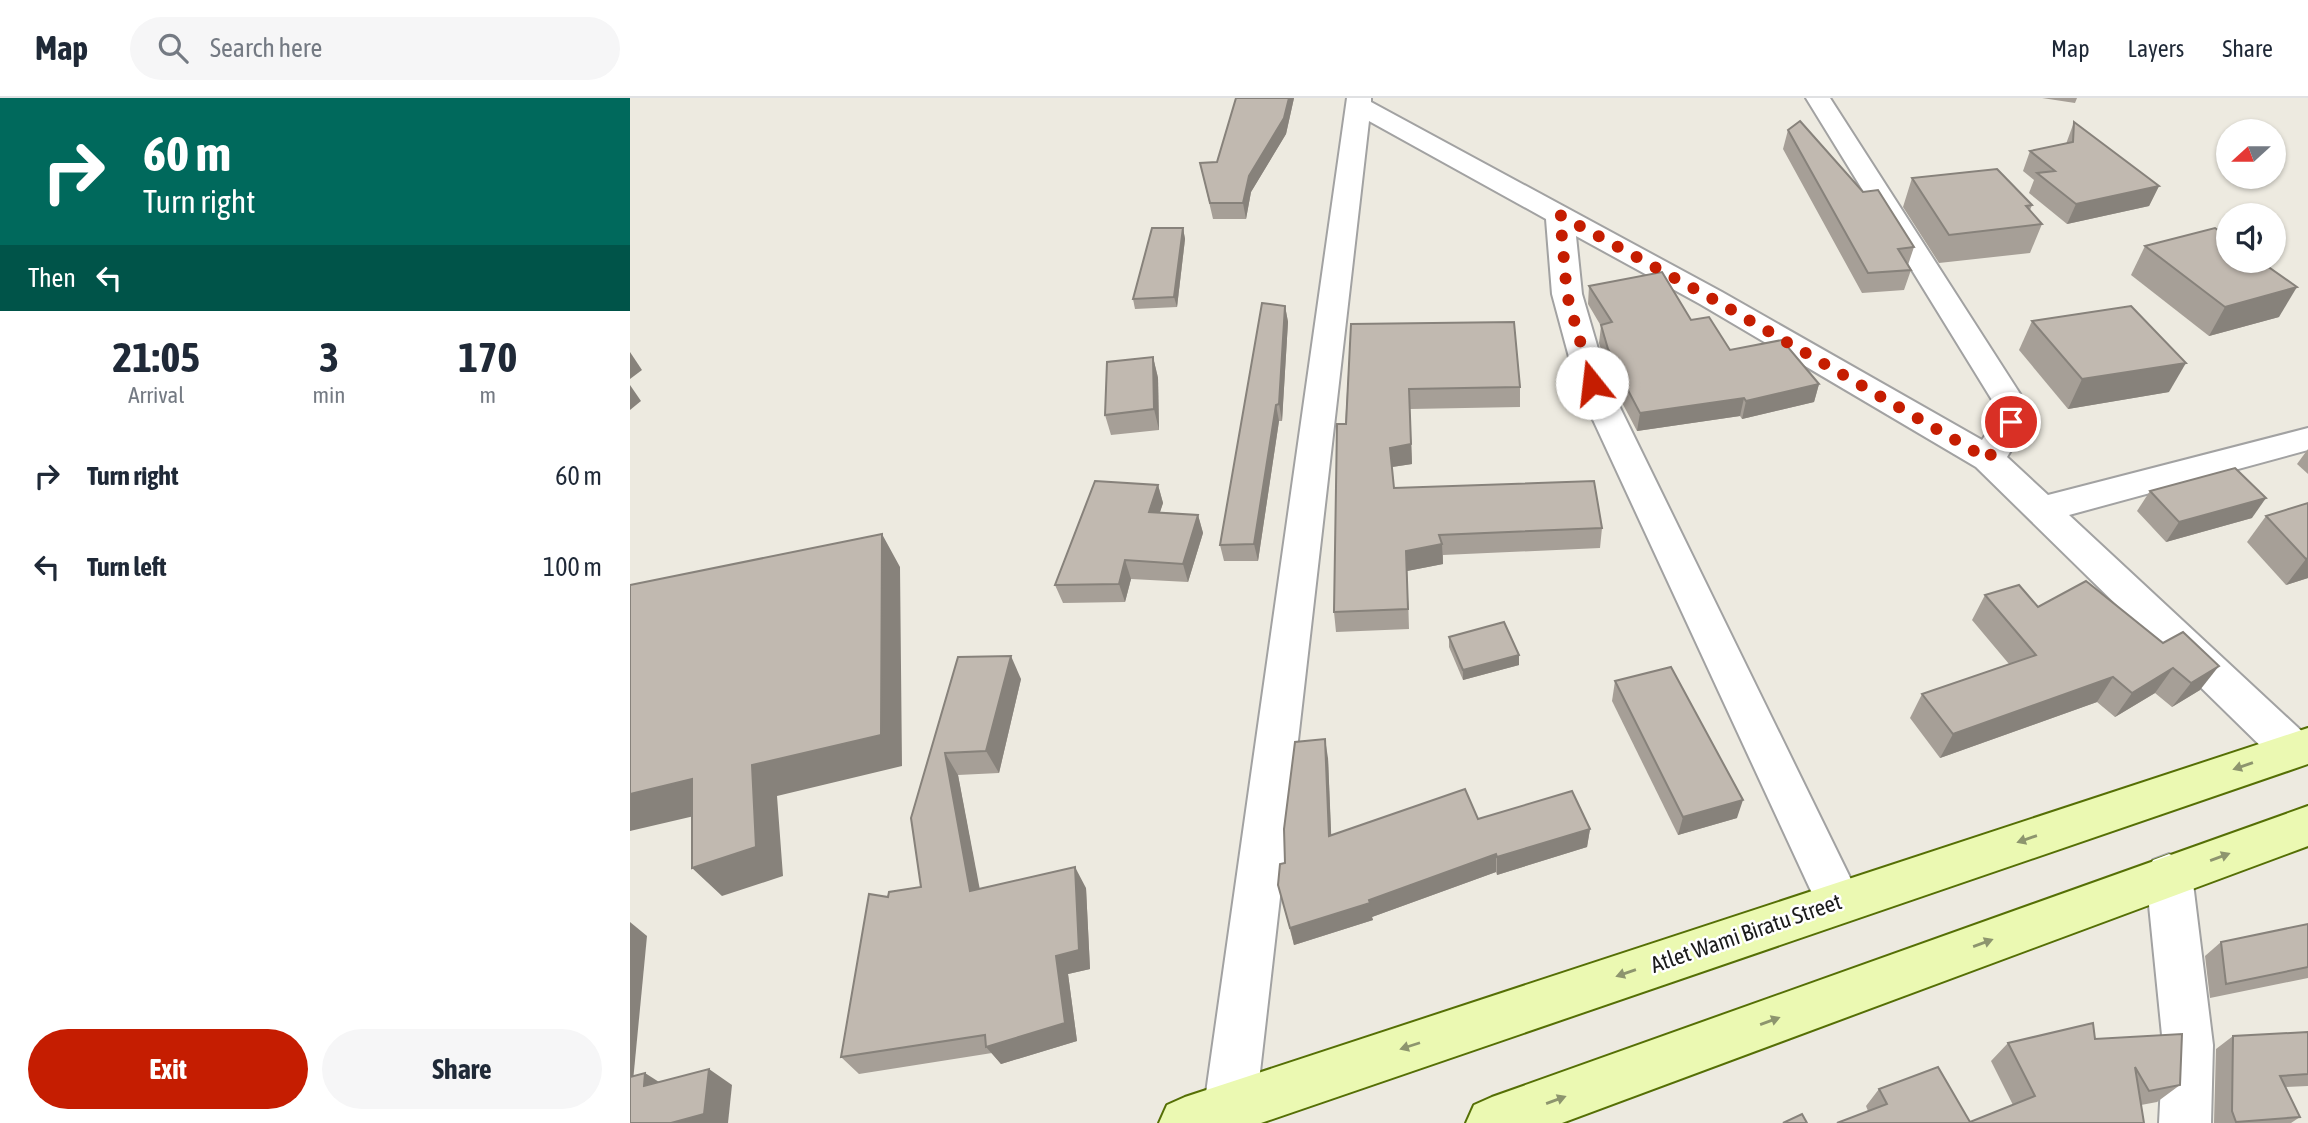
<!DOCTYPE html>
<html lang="en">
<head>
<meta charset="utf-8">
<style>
  body { margin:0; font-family:"Asap Condensed",sans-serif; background:#f6f6f7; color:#1f2937; height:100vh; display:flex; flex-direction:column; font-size:26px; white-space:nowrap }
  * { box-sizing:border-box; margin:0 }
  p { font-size:23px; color:#747a83 }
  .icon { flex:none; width:38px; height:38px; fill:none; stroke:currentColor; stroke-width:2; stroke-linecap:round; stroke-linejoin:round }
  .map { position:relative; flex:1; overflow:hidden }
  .details { display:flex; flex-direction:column; background:#fff; width:630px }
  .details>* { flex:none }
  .top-card { background:#00695c; color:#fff; overflow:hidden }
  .needle { width:46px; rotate:249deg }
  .controls { position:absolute; left:1586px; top:21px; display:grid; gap:14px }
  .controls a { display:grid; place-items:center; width:70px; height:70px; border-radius:50%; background:#fff; box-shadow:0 2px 5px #0004; font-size:35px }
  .pin { position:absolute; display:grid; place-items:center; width:60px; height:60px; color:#fff; margin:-30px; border:4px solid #fff; border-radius:50%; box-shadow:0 2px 7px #0007 }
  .me { position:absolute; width:77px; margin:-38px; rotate:344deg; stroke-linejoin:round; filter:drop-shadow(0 0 5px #0008) }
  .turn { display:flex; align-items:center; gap:24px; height:147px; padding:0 28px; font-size:32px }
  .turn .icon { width:91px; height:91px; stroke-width:2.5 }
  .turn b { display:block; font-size:49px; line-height:60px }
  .then { display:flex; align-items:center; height:66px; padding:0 28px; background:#0003; gap:14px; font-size:26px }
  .eta { display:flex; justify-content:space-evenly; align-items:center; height:119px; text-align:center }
  .eta b { font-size:42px; font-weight:700; line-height:49px }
  .button { display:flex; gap:14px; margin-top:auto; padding:14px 28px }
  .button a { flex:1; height:80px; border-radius:42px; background:#c51d01; color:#fff; font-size:28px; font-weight:700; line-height:80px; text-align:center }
  .button a+a { background:#f6f6f7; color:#1f2937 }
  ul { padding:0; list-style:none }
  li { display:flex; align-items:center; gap:21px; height:91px; padding:0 28px }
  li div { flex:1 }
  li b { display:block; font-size:26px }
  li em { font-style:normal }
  header { display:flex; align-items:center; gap:42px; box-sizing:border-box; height:98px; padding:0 35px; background:#fff; border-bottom:2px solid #e0e1e3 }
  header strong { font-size:33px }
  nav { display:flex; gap:38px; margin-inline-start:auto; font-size:24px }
  .search { width:490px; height:63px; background:#f6f6f7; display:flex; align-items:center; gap:18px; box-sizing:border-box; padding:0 24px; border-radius:38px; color:#747a83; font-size:26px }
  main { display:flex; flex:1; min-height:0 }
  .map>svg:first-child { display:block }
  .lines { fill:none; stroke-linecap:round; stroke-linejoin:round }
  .minor-casing { stroke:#a2a2a2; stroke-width:4 }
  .secondary-casing { stroke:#556f05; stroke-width:4 }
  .minor { fill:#fff; fill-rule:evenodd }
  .secondary { fill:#ebf9b2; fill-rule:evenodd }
  .wall { fill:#a69f97 }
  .shaded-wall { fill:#87827b }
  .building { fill:#c1b9b0; stroke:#87827b; stroke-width:2 }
  .oneway { fill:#8d956e }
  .route { stroke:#c51d01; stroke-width:12; stroke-dasharray:0 21.6 }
  .labels { text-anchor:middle; stroke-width:5; stroke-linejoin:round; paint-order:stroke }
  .near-street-label { font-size:23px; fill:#1b1b1b; stroke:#fff }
</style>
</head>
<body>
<header>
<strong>Map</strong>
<div class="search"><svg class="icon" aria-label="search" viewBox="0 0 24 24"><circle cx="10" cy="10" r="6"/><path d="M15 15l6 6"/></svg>Search here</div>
<nav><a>Map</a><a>Layers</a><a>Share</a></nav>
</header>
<main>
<section class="details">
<div class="top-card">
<div class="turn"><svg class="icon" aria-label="right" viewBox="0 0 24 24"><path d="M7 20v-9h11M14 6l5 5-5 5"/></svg><div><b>60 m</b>Turn right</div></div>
<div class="then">Then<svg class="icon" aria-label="left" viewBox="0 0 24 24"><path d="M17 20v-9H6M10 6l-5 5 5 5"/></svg></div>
</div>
<div class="eta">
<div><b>21:05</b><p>Arrival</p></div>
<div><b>3</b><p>min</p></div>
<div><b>170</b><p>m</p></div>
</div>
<ul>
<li><svg class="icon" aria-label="right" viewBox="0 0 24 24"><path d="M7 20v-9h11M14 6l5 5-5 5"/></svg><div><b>Turn right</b></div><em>60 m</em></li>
<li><svg class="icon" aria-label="left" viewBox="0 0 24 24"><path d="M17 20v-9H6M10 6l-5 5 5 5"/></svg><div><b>Turn left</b></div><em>100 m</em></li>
</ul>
<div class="button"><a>Exit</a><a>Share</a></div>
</section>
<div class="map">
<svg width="1678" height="1025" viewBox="0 0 1678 1025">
  <rect width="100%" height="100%" fill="#edeae0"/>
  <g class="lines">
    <g class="minor-casing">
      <g id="minor">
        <path d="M717,0H741V4L1092,194L1352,342L1364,324L1362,302L1176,0H1200L1394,302L1398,324L1377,359L1418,397L1678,330V352L1439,417L1678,639V665L1663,670L1648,665L1346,369L1070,206L946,138L952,196L978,285L1232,804L1225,819L1209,825L1193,819L946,285L922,196L916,121L739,23L626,1009L619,1025H581L574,1009Z"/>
        <path d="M1539,756L1555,762L1562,777L1583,947L1581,1025H1529L1533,947L1516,777L1523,762Z"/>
      </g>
    </g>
    <g class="secondary-casing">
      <g id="secondary">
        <path d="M1678,630V666L631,1025H529L537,1007L555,999Z"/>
        <path d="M1678,708V748L932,1025H836L844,1007L862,999Z"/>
      </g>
    </g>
    <use href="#minor" class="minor"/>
    <use href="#secondary" class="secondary"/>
  </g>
  <g class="wall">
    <path d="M606,0H664L656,36L621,94L616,121H583L570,65L587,64Z"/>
    <path d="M1412,0H1447L1445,5Z"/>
    <path d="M1444,24L1529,88L1519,108L1437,126L1399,95L1404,82L1393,73L1400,53L1436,46Z"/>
    <path d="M1158,32L1233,94L1284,149L1278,167L1281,172L1274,192L1232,195L1153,51Z"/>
    <path d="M1282,80L1402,107L1400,112L1412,126L1400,155L1309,165L1273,109Z"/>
    <path d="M553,130L555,141L547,209L505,211L503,201Z"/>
    <path d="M1515,148L1649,219L1579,238L1501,177Z"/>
    <path d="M959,188L1061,222L1100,252L1189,286L1184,304L1112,321L1110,318L1007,333L988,297L989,290L976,269L969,245L971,228L958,206Z"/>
    <path d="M655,208L658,224L652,323H649L628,463H594L590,447Z"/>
    <path d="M1402,223L1539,294L1438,311L1389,252Z"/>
    <path d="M721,226L890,289V309L780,311L782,366L762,369L764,390L972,430L970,450L813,457V466L777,473L779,531L706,534L704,514Z"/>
    <path d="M523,259L528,280L529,332L481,337L475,317Z"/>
    <path d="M1678,351V376L1667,366Z"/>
    <path d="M528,387L533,405L530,414L568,417L573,435L558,484L501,481L495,504L433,505L425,487Z"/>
    <path d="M1520,393L1622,420L1536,444L1507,413Z"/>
    <path d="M1678,405V480L1656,487L1617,444L1636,418Z"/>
    <path d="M1456,483L1570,592L1542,609L1525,595L1485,619L1467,604L1310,660L1280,620L1292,596L1379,566L1342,522L1355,497L1408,509Z"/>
    <path d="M819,539L889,557V567L833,582L819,549Z"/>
    <path d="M328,559L391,581L369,675L328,677L349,791L456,790L460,871L438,876L447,943L371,966L362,955L229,976L211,959L258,799L291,789Z"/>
    <path d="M985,583L1107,720L1048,737L982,603Z"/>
    <path d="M698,660L701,737L848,721L960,731L957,749L867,777L866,774L742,819L743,822L664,847L648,787L655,765Z"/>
    <path d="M1678,826V880L1580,900L1575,858L1591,844Z"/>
    <path d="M1678,934V988L1655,989L1670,1019L1661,1025H1584L1586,951L1603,938Z"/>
    <path d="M1465,941L1550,987L1527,1004L1511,1007L1514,1025H1207L1238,1013L1236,1008L1249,991L1340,1024L1383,1007L1361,963L1378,945Z"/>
  </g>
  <g class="shaded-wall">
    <path d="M659,0H664L656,36L621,94L616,121L613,105L619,78Z"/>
    <path d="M1529,88L1519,108L1437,126L1446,106Z"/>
    <path d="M553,130L555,141L547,209L544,199Z"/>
    <path d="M1667,189L1649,219L1579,238L1595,209Z"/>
    <path d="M655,208L658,224L652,323L649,306Z"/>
    <path d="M0,254L12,272L0,281Z"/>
    <path d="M523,259L528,280L529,332L524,311Z"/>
    <path d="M1556,265L1539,294L1438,311L1452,281Z"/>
    <path d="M1189,286L1184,304L1112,321L1116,303Z"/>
    <path d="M0,287L11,303L0,312Z"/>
    <path d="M779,291L782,366L762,369L760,350Z"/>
    <path d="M1114,300L1110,318L1007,333L1010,315Z"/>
    <path d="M646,307L649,323L628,463L624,446Z"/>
    <path d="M528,387L533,405L524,432L519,414Z"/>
    <path d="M1636,400L1622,420L1536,444L1549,424Z"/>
    <path d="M568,417L573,435L558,484L553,466Z"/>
    <path d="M252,436L270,469L272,668L147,698L153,778L92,798L62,770Z"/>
    <path d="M812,446L813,466L777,473L779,531L776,453Z"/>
    <path d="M1678,460V480L1656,487L1676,461Z"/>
    <path d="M495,462L501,481L495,504L489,486Z"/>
    <path d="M889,557V567L833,582V572Z"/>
    <path d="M381,558L391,581L369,675L356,653Z"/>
    <path d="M1589,568L1570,592L1542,609L1561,585Z"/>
    <path d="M1543,570L1525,595L1485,619L1502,595Z"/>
    <path d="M1483,579L1467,604L1310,660L1323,636Z"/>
    <path d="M695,641L698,660L702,756L699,738Z"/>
    <path d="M315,655L328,677L354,813L340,793Z"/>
    <path d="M62,681L90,712L0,733V696Z"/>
    <path d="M1113,702L1107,720L1048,737L1053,719Z"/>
    <path d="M960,731L957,749L867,777V759Z"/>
    <path d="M866,756V774L742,819L743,822L664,847L660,830Z"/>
    <path d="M445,769L456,790L460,871L438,876L447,943L371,966L356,949L426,858Z"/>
    <path d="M0,824L17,838L1,1004L0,1003Z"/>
    <path d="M79,971L102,987L98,1025H41Z"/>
    <path d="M15,975L40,991L14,988Z"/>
  </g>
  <g class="building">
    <path d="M606,0H659L654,20L619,78L613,105H580L570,65L587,64Z"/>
    <path d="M1170,23L1233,94L1248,92L1284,149L1268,151L1281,172L1238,175L1158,32Z"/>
    <path d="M1444,24L1529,88L1446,106L1407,75L1425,73L1400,53L1443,44Z"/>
    <path d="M1367,71L1402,107L1396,108L1412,126L1319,137L1282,80Z"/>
    <path d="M522,130H553L544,199L503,201Z"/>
    <path d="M1585,130L1598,139V163H1630L1667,189L1595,209L1515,148Z"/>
    <path d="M1032,174L1061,222L1079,219L1100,252L1152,242L1189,286L1116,303L1114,300L1010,315L991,279L996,278L978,251L971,227L982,224L959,188Z"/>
    <path d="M632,205L655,208L649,306L646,307L624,446L590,447Z"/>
    <path d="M1501,208L1556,265L1452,281L1402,223Z"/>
    <path d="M884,224L890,289L779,291L781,346L760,350L764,390L964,383L972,430L809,437L812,446L776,453L778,511L704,514L707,326H716L721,226Z"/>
    <path d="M523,259L524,311L475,317L477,264Z"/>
    <path d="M1605,370L1636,400L1549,424L1520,393Z"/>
    <path d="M465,383L528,387L519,414L568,417L553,466L495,462L489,486L425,487Z"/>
    <path d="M1678,405V460L1676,461L1636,418Z"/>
    <path d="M252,436L251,637L122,667L126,749L62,770V681L0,696V487Z"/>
    <path d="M1456,483L1533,545L1553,534L1589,568L1561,585L1543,570L1502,595L1483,579L1323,636L1292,596L1406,557L1355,497L1389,487L1408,509Z"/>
    <path d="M874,524L889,557L833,572L819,539Z"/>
    <path d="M381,558L356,653L315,655L340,793L445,769L449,852L426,858L435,925L356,949L355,937L211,959L239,796L258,799L259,794L291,789L281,720L328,559Z"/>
    <path d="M1041,569L1113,702L1053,719L985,583Z"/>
    <path d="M695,641L699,738L835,691L848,721L942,693L960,731L867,759L866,756L739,802L740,805L660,830L648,787L650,766L655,765L654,731L665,644Z"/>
    <path d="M1678,826V869L1596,886L1591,844Z"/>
    <path d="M1463,925L1465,941L1552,936L1550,987L1519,993L1505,969L1514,1025H1207L1257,1006L1249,991L1308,969L1340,1024L1405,998L1378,945Z"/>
    <path d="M1678,934V976L1650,978L1670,1019L1606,1024L1602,1013L1603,938Z"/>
    <path d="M79,971L74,1016L41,1025H0V979L15,975L14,988Z"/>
    <path d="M1172,1016L1177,1025H1153Z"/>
  </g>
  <defs><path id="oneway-solid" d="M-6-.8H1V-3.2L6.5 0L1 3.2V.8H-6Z" transform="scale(1.75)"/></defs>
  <g class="oneway">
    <use href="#oneway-solid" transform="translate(1613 668) rotate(161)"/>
    <use href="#oneway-solid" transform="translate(1397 741) rotate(161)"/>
    <use href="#oneway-solid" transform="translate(1590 759) rotate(-20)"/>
    <use href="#oneway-solid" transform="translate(1353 845) rotate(-20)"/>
    <use href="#oneway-solid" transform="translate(996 875) rotate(161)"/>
    <use href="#oneway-solid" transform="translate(1140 923) rotate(-20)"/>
    <use href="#oneway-solid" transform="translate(780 948) rotate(162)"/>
    <use href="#oneway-solid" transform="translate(926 1002) rotate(-20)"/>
  </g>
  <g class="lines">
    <path class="route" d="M962,285L937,197L930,117L1081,200L1358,361L1381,324"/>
  </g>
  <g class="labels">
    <g class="near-street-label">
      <text transform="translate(1116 835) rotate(-19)" y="8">Atlet Wami Biratu Street</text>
    </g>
  </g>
</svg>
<div class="controls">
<a><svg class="needle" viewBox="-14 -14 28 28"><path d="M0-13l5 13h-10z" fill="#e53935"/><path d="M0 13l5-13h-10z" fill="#747a83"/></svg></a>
<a><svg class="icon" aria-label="sound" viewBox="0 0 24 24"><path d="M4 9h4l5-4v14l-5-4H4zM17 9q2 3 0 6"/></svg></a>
</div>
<div class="pin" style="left:1381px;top:324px;background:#d93025"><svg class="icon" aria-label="arrive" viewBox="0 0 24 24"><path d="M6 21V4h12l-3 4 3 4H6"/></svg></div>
<svg class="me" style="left:962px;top:285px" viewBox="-20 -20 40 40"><circle r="19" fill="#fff"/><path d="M0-13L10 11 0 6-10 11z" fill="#c51d01"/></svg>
</div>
</main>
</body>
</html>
